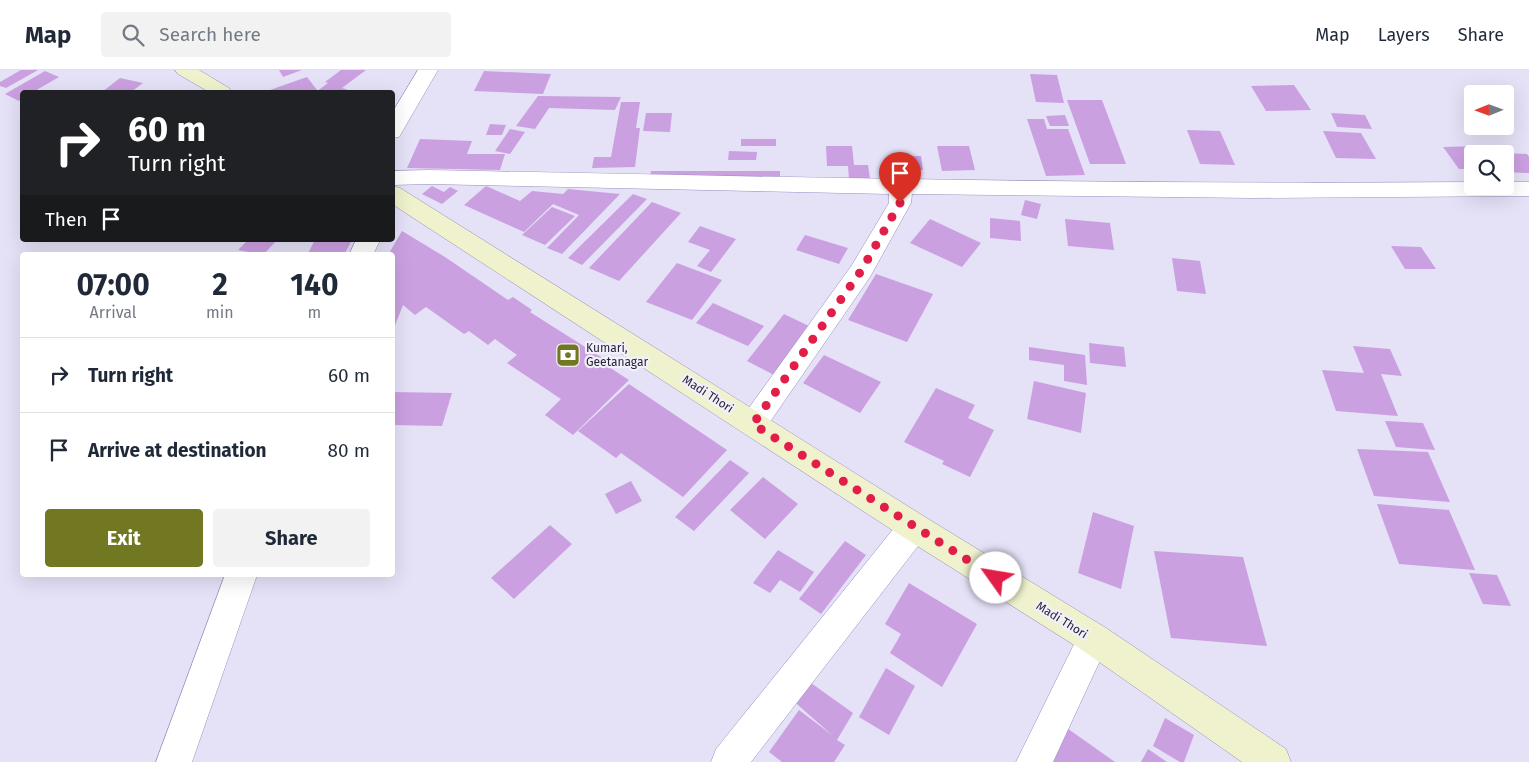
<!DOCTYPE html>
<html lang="en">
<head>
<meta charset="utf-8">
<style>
  body { margin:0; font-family:"Fira Sans",sans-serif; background:#f2f2f3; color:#1f2937; height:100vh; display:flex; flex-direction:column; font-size:19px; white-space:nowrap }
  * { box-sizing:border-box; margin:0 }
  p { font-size:16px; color:#747a83 }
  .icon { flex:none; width:28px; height:28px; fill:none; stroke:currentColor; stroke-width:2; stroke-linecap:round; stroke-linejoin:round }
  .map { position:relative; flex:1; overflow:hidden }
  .drawer { position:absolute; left:20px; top:182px; width:375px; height:325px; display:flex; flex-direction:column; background:#fff; border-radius:5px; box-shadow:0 5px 20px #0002 }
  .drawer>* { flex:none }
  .top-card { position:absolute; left:20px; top:20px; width:375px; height:152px; border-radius:5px; box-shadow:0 5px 20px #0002; background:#202124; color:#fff; overflow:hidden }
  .needle { width:32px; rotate:269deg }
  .buttons { position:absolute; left:1464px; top:15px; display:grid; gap:10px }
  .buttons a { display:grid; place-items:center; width:50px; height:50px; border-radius:5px; background:#fff; box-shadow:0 5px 20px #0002; font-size:25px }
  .pin { position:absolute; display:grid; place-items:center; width:42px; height:42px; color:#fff; margin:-51px -21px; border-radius:50% 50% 50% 0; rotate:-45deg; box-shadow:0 0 5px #0007 }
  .pin .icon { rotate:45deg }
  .me { position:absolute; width:55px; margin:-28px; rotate:302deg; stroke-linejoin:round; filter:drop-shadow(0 0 4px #0008) }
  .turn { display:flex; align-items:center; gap:18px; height:105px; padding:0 25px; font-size:22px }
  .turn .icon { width:65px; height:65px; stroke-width:2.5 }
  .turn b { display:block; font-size:35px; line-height:42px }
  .then { display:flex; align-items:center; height:48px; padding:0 25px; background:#0003; gap:10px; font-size:19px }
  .eta { display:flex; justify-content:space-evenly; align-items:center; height:85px; text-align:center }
  .eta b { font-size:30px; font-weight:700; line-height:35px }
  .primary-button { display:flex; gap:10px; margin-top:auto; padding:10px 25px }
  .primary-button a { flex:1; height:58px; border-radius:5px; background:#717821; color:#fff; font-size:20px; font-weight:700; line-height:58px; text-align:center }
  .primary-button a+a { background:#f2f2f3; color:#1f2937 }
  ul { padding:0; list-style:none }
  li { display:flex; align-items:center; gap:15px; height:75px; padding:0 25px; border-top:1px solid #e0e1e3 }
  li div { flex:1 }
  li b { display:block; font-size:19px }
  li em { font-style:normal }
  header { display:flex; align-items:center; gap:30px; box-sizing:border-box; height:70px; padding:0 25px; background:#fff; border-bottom:1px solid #e0e1e3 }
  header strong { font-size:24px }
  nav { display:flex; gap:28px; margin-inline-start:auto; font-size:18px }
  .search { width:350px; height:45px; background:#f2f2f3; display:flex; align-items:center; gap:12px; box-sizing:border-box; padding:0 18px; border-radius:5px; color:#747a83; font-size:19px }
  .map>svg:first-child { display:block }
  .building { fill:#cba0e1 }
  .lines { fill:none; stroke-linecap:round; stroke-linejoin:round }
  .minor-casing { stroke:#978dbf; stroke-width:1 }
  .secondary-casing { stroke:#978dbf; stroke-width:1 }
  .minor { fill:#fff; fill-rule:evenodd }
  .secondary { fill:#eff2cd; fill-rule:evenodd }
  .route { stroke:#e11d48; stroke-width:9; stroke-dasharray:0 16.2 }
  .labels { text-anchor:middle; stroke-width:4.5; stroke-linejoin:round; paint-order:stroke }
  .poi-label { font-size:12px; fill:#292539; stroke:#f2f0fb; text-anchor:start }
  .street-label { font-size:12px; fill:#292539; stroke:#f2f0fb }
</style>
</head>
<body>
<header>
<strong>Map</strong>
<div class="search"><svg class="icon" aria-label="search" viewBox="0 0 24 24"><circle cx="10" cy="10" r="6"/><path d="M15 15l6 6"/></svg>Search here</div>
<nav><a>Map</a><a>Layers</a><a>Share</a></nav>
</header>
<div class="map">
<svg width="1529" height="692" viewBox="0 0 1529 692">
  <rect width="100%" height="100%" fill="#e5e1f7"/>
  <g class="building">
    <path d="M21,0H38L6,18L0,16V12Z"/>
    <path d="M279,0H302L283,7Z"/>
    <path d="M341,0H366L342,18L354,22H316L328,13L325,12Z"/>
    <path d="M45,1L59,7L33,22H22V29L19,31L5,24Z"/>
    <path d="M484,1L551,4L543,24L474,21Z"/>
    <path d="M1030,4L1057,5L1064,33L1036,32Z"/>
    <path d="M307,7L317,20L310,22H272L270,20Z"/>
    <path d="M120,8L143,13L131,22H102Z"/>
    <path d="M1294,15L1311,40L1266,41L1251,16Z"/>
    <path d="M538,26L621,27L615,40L549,38L535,59L516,56Z"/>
    <path d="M1067,30H1102L1126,94H1090Z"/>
    <path d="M621,32H640L636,58H640L635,97L592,98L594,87H611Z"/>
    <path d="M646,43H672L670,62L643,61Z"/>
    <path d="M1331,43L1365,45L1372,59L1337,57Z"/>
    <path d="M1065,45L1069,56H1050L1046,46Z"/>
    <path d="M1027,49H1044L1047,59H1068L1085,105L1046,106Z"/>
    <path d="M490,54L506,55L502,65H486Z"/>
    <path d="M510,59L525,62L510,84L495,81Z"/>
    <path d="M1187,60L1220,61L1235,95L1200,94Z"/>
    <path d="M1323,61L1361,63L1376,89L1336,88Z"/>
    <path d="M420,69L472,71L467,84H505L500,100L407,98Z"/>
    <rect x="741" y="69" width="35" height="7"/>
    <path d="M826,76H852L854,95H868L870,109H849L848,96H827Z"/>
    <path d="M937,76H969L975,100L942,101Z"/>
    <path d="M1480,76L1484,84H1472V99H1459L1443,77Z"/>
    <path d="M729,81L757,82L756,90H728Z"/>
    <path d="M1505,83L1527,84L1529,87V103L1505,102Z"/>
    <path d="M892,86H921L923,100H894Z"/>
    <path d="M651,101H780V108H650Z"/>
    <path d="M432,116L444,122L450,117L458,121L442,134L422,124Z"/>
    <path d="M486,116L520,131L532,121L563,124L568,119L620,124L562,184L547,178L579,145L553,134L524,162L464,135Z"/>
    <path d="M633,124L647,129L582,195L568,188Z"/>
    <path d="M1025,130L1041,134L1037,149L1021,145Z"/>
    <path d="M652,132L681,143L619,211L589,198Z"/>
    <path d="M552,137L575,146L545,175L522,165Z"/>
    <path d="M990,148L1020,151L1021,171L990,168Z"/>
    <path d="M930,149L981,173L962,197L910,173Z"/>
    <path d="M1065,149L1110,153L1114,180L1068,176Z"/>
    <path d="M700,156L736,169L711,202L697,196L710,180L688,172Z"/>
    <path d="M402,161L445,187L508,230L513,227L532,240L530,242L604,289L601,292L629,310L573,365L545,345L561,329L507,293L517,285L495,269L488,275L469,261L464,264L426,237L415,245L403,235L394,258H392V185H388Z"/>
    <path d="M805,165L848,178L839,194L796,180Z"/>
    <path d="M248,170H277L263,185L238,180Z"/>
    <path d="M315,170H352L344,185H307Z"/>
    <path d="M1391,176L1421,177L1436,199H1405Z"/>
    <path d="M1172,188L1200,191L1206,224L1177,221Z"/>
    <path d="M677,193L722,210L692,250L646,232Z"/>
    <path d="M876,204L933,224L907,272L848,250Z"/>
    <path d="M713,233L764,256L748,276L696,253Z"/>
    <path d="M784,244L813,258L776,306L747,291Z"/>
    <path d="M1089,273L1124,277L1126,297L1090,293Z"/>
    <path d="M1353,276L1390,279L1402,306L1381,304L1398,346L1336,341L1322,300L1364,303Z"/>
    <path d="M1029,277L1085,285L1087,315L1064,311V295L1029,290Z"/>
    <path d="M824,285L881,312L860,343L803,313Z"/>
    <path d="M1034,311L1086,323L1081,363L1027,349Z"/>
    <path d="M629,314L727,380L683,427L621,383L616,388L578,361Z"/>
    <path d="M936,318L975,335L968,348L994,360L970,407L942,394L944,391L904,372Z"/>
    <path d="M392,322L452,323L442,356L392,355Z"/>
    <path d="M1385,351L1423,353L1435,380L1396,377Z"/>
    <path d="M1357,379L1428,382L1450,432L1374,426Z"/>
    <path d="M730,390L749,403L694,461L675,447Z"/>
    <path d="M763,407L798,434L765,469L730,440Z"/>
    <path d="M631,411L642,431L616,444L605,424Z"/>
    <path d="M1377,434L1449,440L1475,500L1399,494Z"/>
    <path d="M1093,442L1134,456L1121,519L1078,503Z"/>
    <path d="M550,455L572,474L514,529L491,508Z"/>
    <path d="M845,471L866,485L821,544L799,529Z"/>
    <path d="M778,480L814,502L800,522L780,510L770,523L753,513Z"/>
    <path d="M1154,481L1243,487L1267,576L1171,568Z"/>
    <path d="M1469,503L1497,505L1511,536L1483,534Z"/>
    <path d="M909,513L977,554L942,617L890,583L901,564L885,554Z"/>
    <path d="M886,598L915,616L889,665L859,647Z"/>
    <path d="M804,608L853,643L837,670L845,675L834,692H782L769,682L799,640L832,665L790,628Z"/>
    <path d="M1047,644L1115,692H1018Z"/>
    <path d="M1165,648L1194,665L1184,692H1180L1153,676Z"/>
    <path d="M1148,679L1167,692H1141Z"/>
  </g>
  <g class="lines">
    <g class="minor-casing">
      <g id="minor">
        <path d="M418,0H438L402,62L399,67L392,68V43Z"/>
        <path d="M429,100C777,107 1125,115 1472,112V116H1505V112H1529V126L1254,128L912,124L911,133L870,207L763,362L753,365L743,362L739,354L743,346L852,195L889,133V124L429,114L392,115V101Z"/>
        <path d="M356,170H380L373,185H349Z"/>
        <path d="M914,444L925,447L929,457L925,467L751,692H711L716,679L903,447Z"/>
        <path d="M225,505H257L192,692H156Z"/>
        <path d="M1094,553L1106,558L1110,569L1053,692H1016L1082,558Z"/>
      </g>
    </g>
    <g class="secondary-casing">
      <g id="secondary">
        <path d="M175,0H199L229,18L232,22H209L178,4Z"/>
        <path d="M392,116L400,118L925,447L1106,558L1286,679L1291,692H1242L1082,580L903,467L392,134Z"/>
      </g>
    </g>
    <use href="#minor" class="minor"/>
    <use href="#secondary" class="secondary"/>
  </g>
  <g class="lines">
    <path class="route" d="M900,133L861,201L753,354L996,508"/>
  </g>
  <defs>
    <g id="bank-square" transform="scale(1.25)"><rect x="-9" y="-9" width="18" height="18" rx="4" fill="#717821" stroke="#f2f0fb"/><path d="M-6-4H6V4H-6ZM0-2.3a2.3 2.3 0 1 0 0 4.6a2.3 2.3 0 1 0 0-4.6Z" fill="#fff"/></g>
  </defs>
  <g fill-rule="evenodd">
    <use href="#bank-square" x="568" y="285"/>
  </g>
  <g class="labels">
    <g class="poi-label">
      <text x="586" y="282">Kumari,<tspan x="586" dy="14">Geetanagar</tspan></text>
    </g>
    <g class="street-label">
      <text transform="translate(708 324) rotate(33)" y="4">Madi Thori</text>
      <text transform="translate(1062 550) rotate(32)" y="4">Madi Thori</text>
    </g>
  </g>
</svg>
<div class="buttons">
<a><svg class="needle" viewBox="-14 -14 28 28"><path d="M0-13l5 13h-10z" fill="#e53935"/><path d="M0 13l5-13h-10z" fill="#747a83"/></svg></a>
<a><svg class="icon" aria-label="search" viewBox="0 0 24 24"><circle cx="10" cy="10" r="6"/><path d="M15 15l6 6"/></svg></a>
</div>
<div class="pin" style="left:900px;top:133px;background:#d93025"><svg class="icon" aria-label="arrive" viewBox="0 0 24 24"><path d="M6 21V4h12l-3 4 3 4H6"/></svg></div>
<svg class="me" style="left:996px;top:508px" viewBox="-20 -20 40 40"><circle r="19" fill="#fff"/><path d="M0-13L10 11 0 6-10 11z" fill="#e11d48"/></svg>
<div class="top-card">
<div class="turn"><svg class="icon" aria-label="right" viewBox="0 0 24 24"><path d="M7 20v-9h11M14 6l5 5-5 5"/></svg><div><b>60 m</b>Turn right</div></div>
<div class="then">Then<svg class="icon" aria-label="arrive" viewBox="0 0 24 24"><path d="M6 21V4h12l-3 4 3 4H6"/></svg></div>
</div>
<section class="drawer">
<div class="eta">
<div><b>07:00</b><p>Arrival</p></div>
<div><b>2</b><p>min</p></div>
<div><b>140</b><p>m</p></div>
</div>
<ul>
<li><svg class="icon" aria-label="right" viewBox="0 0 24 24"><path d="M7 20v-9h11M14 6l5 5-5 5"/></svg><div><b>Turn right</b></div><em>60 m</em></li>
<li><svg class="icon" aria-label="arrive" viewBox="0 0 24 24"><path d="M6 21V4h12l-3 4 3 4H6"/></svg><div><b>Arrive at destination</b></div><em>80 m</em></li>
</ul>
<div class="primary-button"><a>Exit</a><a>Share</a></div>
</section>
</div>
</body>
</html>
